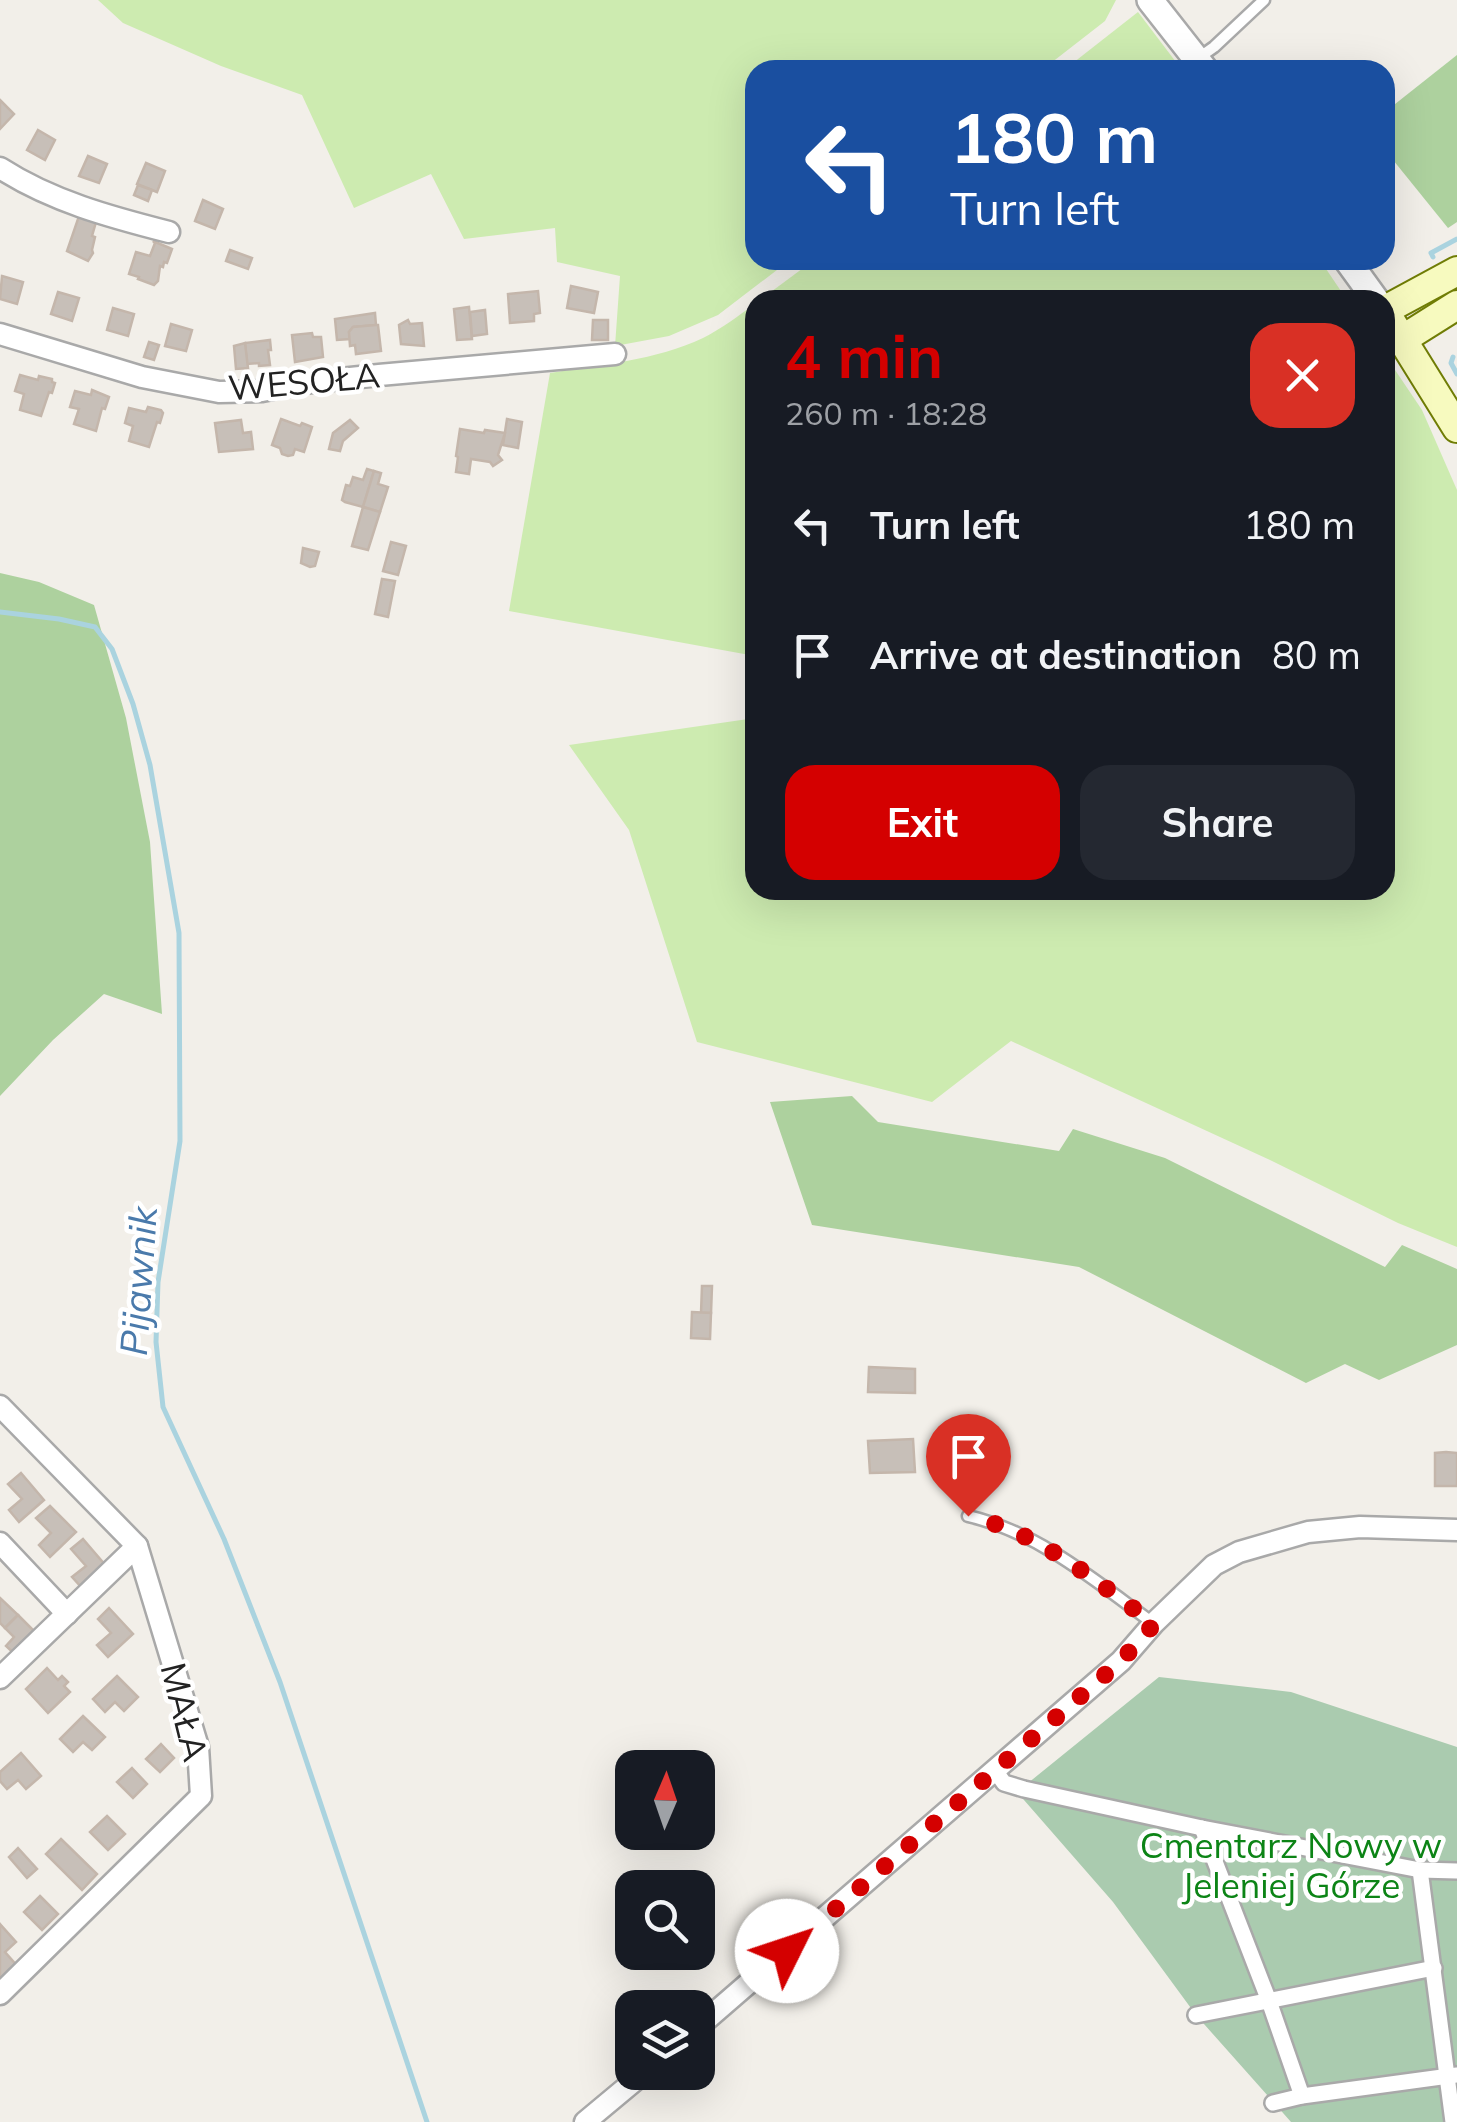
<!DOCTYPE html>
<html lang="en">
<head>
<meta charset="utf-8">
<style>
  body { margin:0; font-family:Mulish,sans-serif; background:#242831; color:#f1f3f6; height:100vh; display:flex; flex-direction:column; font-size:38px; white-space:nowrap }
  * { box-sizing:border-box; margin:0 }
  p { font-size:32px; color:#9ea1a6 }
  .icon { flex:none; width:55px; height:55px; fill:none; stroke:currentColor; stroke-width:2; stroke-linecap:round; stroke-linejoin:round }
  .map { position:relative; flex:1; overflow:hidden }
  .side { position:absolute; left:745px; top:290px; width:650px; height:610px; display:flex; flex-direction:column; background:#171b24; border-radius:30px; box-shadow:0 10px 40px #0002 }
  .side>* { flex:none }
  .banner { position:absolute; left:745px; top:60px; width:650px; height:210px; border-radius:30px; box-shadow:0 10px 40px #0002; background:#1a4fa0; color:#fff; overflow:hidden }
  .needle { width:65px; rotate:2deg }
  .fabs { position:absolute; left:615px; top:1750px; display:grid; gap:20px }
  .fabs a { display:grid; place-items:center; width:100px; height:100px; border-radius:20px; background:#171b24; box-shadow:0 10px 40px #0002; font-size:50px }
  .pin { position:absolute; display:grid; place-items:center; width:85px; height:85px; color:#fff; margin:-102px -42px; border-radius:50% 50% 50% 0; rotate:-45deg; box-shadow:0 0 10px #0007 }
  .pin .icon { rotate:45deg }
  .me { position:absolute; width:110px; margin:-55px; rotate:49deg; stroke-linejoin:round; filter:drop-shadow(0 0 8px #0008) }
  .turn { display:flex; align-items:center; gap:35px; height:210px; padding:0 40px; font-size:45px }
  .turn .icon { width:130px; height:130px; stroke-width:2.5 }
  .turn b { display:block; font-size:70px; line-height:85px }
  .round { display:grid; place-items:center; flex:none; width:105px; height:105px; border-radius:30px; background:#242831 }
  .overview { display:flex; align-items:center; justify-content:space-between; height:170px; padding:0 40px }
  h1 { font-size:60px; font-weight:700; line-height:75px; color:#d40000 }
  .action { display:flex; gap:20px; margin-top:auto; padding:20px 40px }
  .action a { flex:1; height:115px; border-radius:30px; background:#d40000; color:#fff; font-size:40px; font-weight:700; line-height:115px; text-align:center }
  .action a+a { background:#242831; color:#f1f3f6 }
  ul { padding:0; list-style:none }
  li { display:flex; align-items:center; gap:30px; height:130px; padding:0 40px }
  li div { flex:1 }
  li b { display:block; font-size:38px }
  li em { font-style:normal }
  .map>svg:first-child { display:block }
  .grass { fill:#cdebb0 }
  .forest { fill:#add19e }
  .cemetery { fill:#aacbaf }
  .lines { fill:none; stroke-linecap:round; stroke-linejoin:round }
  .stream { stroke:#aad3df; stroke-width:5 }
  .building { fill:#c7bfb8; stroke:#c4b6ab; stroke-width:2.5 }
  .service-casing { stroke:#a9a9a9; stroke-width:15 }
  .pedestrian-casing { stroke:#a9a9a9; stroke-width:20 }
  .minor-casing { stroke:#a9a9a9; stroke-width:25 }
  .tertiary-casing { stroke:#a9a9a9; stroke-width:30 }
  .secondary-casing { stroke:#707d05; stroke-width:32 }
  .service { stroke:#fff; stroke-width:10 }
  .pedestrian { stroke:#fff; stroke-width:15 }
  .minor { stroke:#fff; stroke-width:20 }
  .tertiary { stroke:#fff; stroke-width:25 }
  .secondary { stroke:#f7fabf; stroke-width:28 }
  .route { stroke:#d40000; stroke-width:18; stroke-dasharray:0 32.4 }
  .labels { text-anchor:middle; stroke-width:9; stroke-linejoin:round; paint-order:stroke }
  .street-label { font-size:35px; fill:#222; stroke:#fff }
  .park-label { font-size:35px; fill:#0c8416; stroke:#fff }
  .water-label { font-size:38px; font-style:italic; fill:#4a7aab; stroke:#fff }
</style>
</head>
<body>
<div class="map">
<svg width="1457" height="2122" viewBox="0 0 1457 2122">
  <rect width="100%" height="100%" fill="#f2efe9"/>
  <g class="grass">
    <path d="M98,0H1116L1105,21L1042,70H755V260H790L718,315L669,336L615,346L620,276L557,262L555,228L464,239L431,174L354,208L302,95L221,66L123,23Z"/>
    <path d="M1138,12L1182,70H1064Z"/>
    <path d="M814,260H1320L1347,300H760Z"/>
    <path d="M755,304V656L509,611L550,373C601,365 656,360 703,338C721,329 738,316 755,304Z"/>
    <path d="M1385,355L1422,410L1457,490V1247L1398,1223L1270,1160L1011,1041L932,1102L697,1042L629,830L569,745L755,718V890H1385Z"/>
  </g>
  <g class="forest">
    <path d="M1457,55V222L1448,228L1385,150V112Z"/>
    <path d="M0,573L39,582L94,605L126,718L150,842L162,1014L104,994L53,1040L0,1096Z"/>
    <path d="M852,1096L878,1122L1059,1151L1073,1129L1165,1158L1385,1267L1402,1245L1457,1269V1345L1379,1380L1345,1364L1306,1383L1079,1267L812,1225L770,1102Z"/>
  </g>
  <path class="cemetery" d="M1159,1677L1291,1692L1457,1747V2122H1291L1196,2015L1113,1902L1017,1792Z"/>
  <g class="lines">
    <g class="stream">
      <path d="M1433,257L1431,253L1457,239"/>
      <path d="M1453,357L1451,363L1457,374"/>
      <path d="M0,612L59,619L95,627L112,649L133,704L150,765L179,933L180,1141L158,1282L156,1342L163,1407L224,1539L280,1682L427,2122"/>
    </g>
  </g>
  <g class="building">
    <path d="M0,100L14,114L0,129Z"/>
    <path d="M38,130L55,140L45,160L27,150Z"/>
    <path d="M88,156L107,164L99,183L79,176Z"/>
    <path d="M146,163L165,171L157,192L137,184Z"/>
    <path d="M138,185L152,190L148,201L134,195Z"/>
    <path d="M203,200L223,209L215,229L195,221Z"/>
    <path d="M79,216L96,222L92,236L95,237L92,250L93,253L88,261L67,251Z"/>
    <path d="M153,241L172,249L167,263L164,262L163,267L160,266L158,281L154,285L138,279L139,277L129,274L136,252L150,256L155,243Z"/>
    <path d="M230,250L252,258L248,269L226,261Z"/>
    <path d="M2,276L23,282L17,304L0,299Z"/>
    <path d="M571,286L598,292L594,313L567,308Z"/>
    <path d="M538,291L540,313L534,314V321L510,323L508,294Z"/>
    <path d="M58,292L79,298L72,321L51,314Z"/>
    <path d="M469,307L472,339L457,340L454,309Z"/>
    <path d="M113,308L134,314L128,336L107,330Z"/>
    <path d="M485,310L487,334L472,336L470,312Z"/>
    <path d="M375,313L376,325L353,327L349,332L350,339L337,340L335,319Z"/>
    <path d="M408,320L410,324L422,323L424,346L401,344L399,325Z"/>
    <path d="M593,320H608V340H592Z"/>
    <path d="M171,324L192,330L186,351L165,346Z"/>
    <path d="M376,325H378L381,351L356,354L355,345L350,346L349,332L353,327Z"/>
    <path d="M312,333L313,337H321L323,357L295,362L292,335Z"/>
    <path d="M270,340L271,350H268L270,365L259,366V363L247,364L245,343Z"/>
    <path d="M149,342L159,345L154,360L144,357Z"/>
    <path d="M245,343L248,368L236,369L234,346Z"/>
    <path d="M20,375L38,380L39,376L52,379V382L55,383L52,393L49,392L41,416L20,410L24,394L15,391Z"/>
    <path d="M92,390L109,397L105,409L102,408L96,431L74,424L79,409L70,407L75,391L91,395Z"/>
    <path d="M148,407L161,410L163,413L160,423L157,422L149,447L129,441L133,426L125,423L129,408L146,412Z"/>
    <path d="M281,419L300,426L302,423L312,427L304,452L295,449L293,455L288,456L282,454L280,448L272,445Z"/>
    <path d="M507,419L522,422L518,448L503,445Z"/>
    <path d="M241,420L243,433L251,432L253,449L219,452L215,423Z"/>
    <path d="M350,420L358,428L343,441L340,451L329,449L333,433Z"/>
    <path d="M460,429L484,433L485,430L505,433L498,455L502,460L493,466L490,462L471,459L469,474L456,472L458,457L456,456Z"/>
    <path d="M367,469L374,471L363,507L345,502L342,500L346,485L350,486L353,477L363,480Z"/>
    <path d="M374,471L381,473L378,484L388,487L380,512L363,507Z"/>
    <path d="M363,507L380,512L368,550L352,546Z"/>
    <path d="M391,542L406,546L398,575L383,571Z"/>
    <path d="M303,548L319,552L315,566L310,567L301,563Z"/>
    <path d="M382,579L395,581L388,617L375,614Z"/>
    <path d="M702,1286H712L711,1313H701Z"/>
    <path d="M692,1312L711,1313L710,1339L691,1338Z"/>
    <path d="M869,1367L915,1369V1393L868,1392Z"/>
    <path d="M913,1439L915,1472L870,1473L868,1441Z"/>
    <path d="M1446,1452L1457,1453V1486H1435V1453Z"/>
    <path d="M21,1473L44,1500L19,1522L9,1510L22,1499L8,1484Z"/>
    <path d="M50,1506L76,1532L50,1557L39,1545L51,1533L36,1518Z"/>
    <path d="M83,1539L106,1566L82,1588L72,1577L86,1566L71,1549Z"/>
    <path d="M0,1598L18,1615L5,1628L0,1623Z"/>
    <path d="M109,1608L133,1634L108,1657L97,1645L111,1633L98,1619Z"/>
    <path d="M18,1615L41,1638L20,1659L6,1646L14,1637L5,1628Z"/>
    <path d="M47,1668L58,1680L62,1676L68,1682L64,1686L70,1692L48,1713L26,1689Z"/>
    <path d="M117,1676L138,1697L124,1711L115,1702L105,1712L93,1699Z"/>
    <path d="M83,1716L105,1737L92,1750L83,1742L73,1752L60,1739Z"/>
    <path d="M161,1744L174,1758L160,1772L146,1759Z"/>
    <path d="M21,1753L41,1776L26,1789L18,1780L7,1789L0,1781V1772Z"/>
    <path d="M132,1768L147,1784L133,1798L117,1782Z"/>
    <path d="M107,1816L125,1834L108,1850L90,1832Z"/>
    <path d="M61,1839L97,1874L82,1890L46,1854Z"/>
    <path d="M18,1848L37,1869L27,1878L9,1857Z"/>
    <path d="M40,1896L58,1914L42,1930L24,1912Z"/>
    <path d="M0,1924L16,1942L5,1952L19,1968L3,1982L0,1979Z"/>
  </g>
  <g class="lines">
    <g class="service-casing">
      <g id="service">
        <path d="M1197,59L1214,47L1264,0"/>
        <path d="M968,1516C1038,1532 1097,1582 1153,1623"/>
      </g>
    </g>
    <g class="pedestrian-casing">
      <g id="pedestrian">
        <path d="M996,1772L1004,1783L1024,1789L1202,1828L1420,1870L1457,1871"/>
        <path d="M1202,1828L1269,2001L1302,2096"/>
        <path d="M1420,1870L1453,2122"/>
        <path d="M1196,2015L1434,1968"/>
        <path d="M1273,2103L1302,2096L1457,2075"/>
      </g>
    </g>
    <g class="minor-casing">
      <g id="minor">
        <path d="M0,168C51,201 110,217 169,232"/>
        <path d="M0,334L142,377L219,392L262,391L303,383L379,375L615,354"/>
        <path d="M0,1406L137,1546L198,1747L201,1796L0,1994"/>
        <path d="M0,1543L67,1614"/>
        <path d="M0,1678L137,1546"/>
        <path d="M698,2027L1121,1661L1154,1623L1214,1565L1239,1552L1308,1532L1360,1527L1457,1530"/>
        <path d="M585,2122L645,2072"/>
      </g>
    </g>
    <g class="tertiary-casing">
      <g id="tertiary">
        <path d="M1150,0L1205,70"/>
        <path d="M1347,260L1376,300"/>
      </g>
    </g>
    <g class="secondary-casing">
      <g id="secondary">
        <path d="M1385,310L1457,271"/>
        <path d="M1385,312L1457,428"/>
        <path d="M1403,339L1457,305"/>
      </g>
    </g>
    <use href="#service" class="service"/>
    <use href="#pedestrian" class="pedestrian"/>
    <use href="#minor" class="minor"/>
    <use href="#tertiary" class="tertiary"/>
    <use href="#secondary" class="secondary"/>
  </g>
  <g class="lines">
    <path class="route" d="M787,1951L1121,1661L1154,1624C1097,1582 1039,1532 968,1516"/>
  </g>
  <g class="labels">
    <g class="street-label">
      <text transform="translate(304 382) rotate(-5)" y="12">WESOŁA</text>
      <text transform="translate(184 1712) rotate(76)" y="12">MAŁA</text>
    </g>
    <g class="park-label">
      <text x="1291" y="1858">Cmentarz Nowy w<tspan x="1291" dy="40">Jeleniej Górze</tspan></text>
    </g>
    <g class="water-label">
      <text transform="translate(139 1281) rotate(-86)" y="13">Pijawnik</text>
    </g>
  </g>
</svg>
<div class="fabs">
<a><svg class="needle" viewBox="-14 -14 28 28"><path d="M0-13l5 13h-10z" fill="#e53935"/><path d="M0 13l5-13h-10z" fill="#9ea1a6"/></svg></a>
<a><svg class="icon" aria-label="search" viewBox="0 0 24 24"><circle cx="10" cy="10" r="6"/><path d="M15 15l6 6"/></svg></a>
<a><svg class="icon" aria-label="layers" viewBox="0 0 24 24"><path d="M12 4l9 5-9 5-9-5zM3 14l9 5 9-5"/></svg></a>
</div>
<div class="pin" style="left:968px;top:1516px;background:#d93025"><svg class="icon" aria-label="arrive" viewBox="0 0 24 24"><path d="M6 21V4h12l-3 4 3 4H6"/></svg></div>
<svg class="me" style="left:787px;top:1951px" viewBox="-20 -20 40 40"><circle r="19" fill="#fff"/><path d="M0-13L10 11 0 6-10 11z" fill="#d40000"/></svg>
<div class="banner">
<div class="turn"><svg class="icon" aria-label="left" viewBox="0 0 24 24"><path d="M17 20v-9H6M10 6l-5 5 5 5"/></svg><div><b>180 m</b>Turn left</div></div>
</div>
<section class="side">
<div class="overview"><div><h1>4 min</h1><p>260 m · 18:28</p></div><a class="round" style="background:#d93025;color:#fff"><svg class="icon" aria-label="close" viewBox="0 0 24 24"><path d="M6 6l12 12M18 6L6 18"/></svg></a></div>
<ul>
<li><svg class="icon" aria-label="left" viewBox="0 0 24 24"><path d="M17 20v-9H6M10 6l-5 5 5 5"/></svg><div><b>Turn left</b></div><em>180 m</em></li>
<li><svg class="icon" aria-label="arrive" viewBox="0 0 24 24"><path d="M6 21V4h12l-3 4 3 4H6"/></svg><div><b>Arrive at destination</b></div><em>80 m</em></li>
</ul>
<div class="action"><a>Exit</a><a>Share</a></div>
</section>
</div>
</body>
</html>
